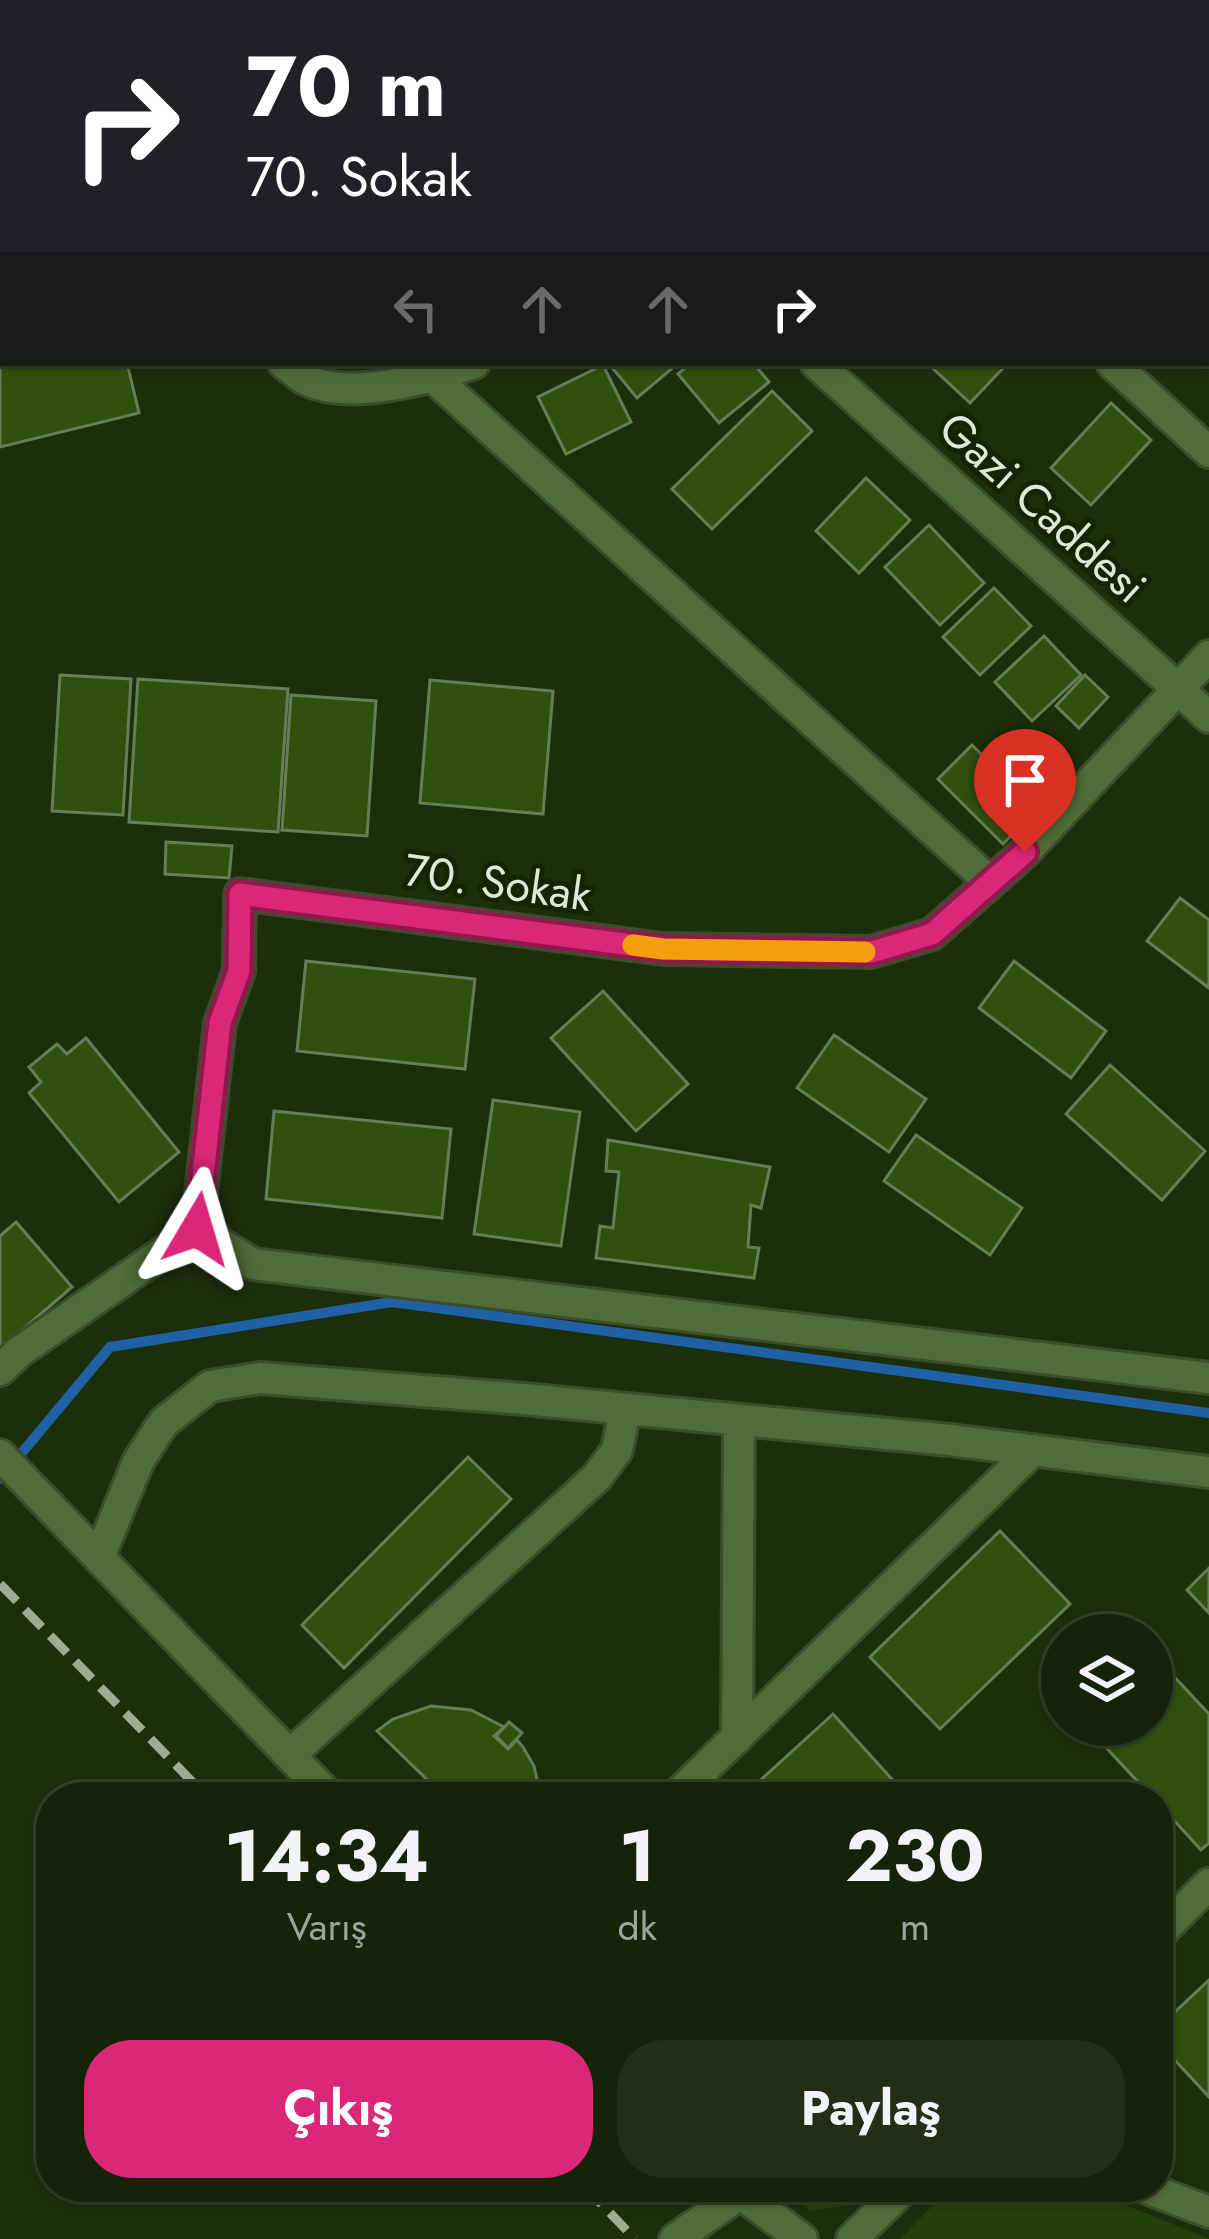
<!DOCTYPE html>
<html lang="tr">
<head>
<meta charset="utf-8">
<style>
  body { margin:0; font-family:Jost,sans-serif; background:#222f16; color:#f1f3f6; height:100vh; display:flex; flex-direction:column; font-size:45px; white-space:nowrap }
  * { box-sizing:border-box; margin:0 }
  p { font-size:39px; color:#9da49c }
  .icon { flex:none; width:66px; height:66px; fill:none; stroke:currentColor; stroke-width:2; stroke-linecap:round; stroke-linejoin:round }
  .map { position:relative; flex:1; overflow:hidden }
  .side { position:absolute; left:36px; top:1782px; width:1137px; height:420px; display:flex; flex-direction:column; background:#152308; border-radius:48px; box-shadow:0 3px 9px #0004,0 0 0 3px #344029 }
  .side>* { flex:none }
  .hud { position:absolute; left:0px; top:0px; width:1209px; height:366px; box-shadow:0 3px 9px #0004,0 0 0 3px #344029; background:#202124; color:#fff; overflow:hidden }
  .controls { position:absolute; left:1041px; top:1614px; display:grid; gap:24px }
  .controls a { display:grid; place-items:center; width:132px; height:132px; border-radius:50%; background:#152308; box-shadow:0 3px 9px #0004,0 0 0 3px #344029; font-size:60px }
  .pin { position:absolute; display:grid; place-items:center; width:102px; height:102px; color:#fff; margin:-123px -51px; border-radius:50% 50% 50% 0; rotate:-45deg; box-shadow:0 0 12px #0007 }
  .pin .icon { rotate:45deg }
  .me { position:absolute; width:132px; margin:-66px; rotate:7deg; stroke-linejoin:round; filter:drop-shadow(0 0 9px #0008) }
  .turn { display:flex; align-items:center; gap:42px; height:252px; padding:0 48px; font-size:54px }
  .turn .icon { width:156px; height:156px; stroke-width:2.5 }
  .turn b { display:block; font-size:84px; line-height:102px }
  .lanes { display:flex; align-items:center; height:114px; padding:0 48px; background:#0003; justify-content:center; gap:60px; direction:ltr }
  .lanes .off { opacity:.35 }
  .eta { display:flex; justify-content:space-evenly; align-items:center; height:204px; text-align:center }
  .eta b { font-size:72px; font-weight:700; line-height:84px }
  .action { display:flex; gap:24px; margin-top:auto; padding:24px 48px }
  .action a { flex:1; height:138px; border-radius:48px; background:#db2777; color:#fff; font-size:48px; font-weight:700; line-height:138px; text-align:center }
  .action a+a { background:#222f16; color:#f1f3f6 }
  .map>svg:first-child { display:block }
  .green { fill:#25400b }
  .lines { fill:none; stroke-linecap:round; stroke-linejoin:round }
  .stream { stroke:#2061a5; stroke-width:10 }
  .building { fill:#30510e; stroke:#667d57; stroke-width:3 }
  .minor-casing { stroke:#3b4d2b; stroke-width:36 }
  .minor { stroke:#4f6c39; stroke-width:30 }
  .rail { stroke:#9dac92; stroke-width:9; stroke-dasharray:24 12; stroke-linecap:butt }
  .route-casing { stroke:#8e194d; stroke-width:30 }
  .route { stroke:#db2777; stroke-width:21 }
  .slow { stroke:#f59e0b; stroke-width:21 }
  .labels { text-anchor:middle; stroke-width:10; stroke-linejoin:round; paint-order:stroke }
  .street-label { font-size:45px; fill:#ddead5; stroke:#132502 }
</style>
</head>
<body>
<div class="map">
<svg width="1209" height="2239" viewBox="0 0 1209 2239">
  <rect width="100%" height="100%" fill="#1c2f0b"/>
  <g class="green">
    <path d="M785,2187H877L858,2204L810,2211Z"/>
    <path d="M951,2187H1081L1209,2239H900Z"/>
  </g>
  <g class="lines">
    <path class="stream" d="M0,1479L110,1347L392,1302L1209,1413"/>
  </g>
  <g class="building">
    <path d="M941,0H1021L940,3Z"/>
    <path d="M1165,0H1209V37L1206,3Z"/>
    <path d="M19,363H127L139,413L0,447V368Z"/>
    <path d="M673,363L675,366L637,398L609,364Z"/>
    <path d="M691,363H753L769,382L719,423L678,374Z"/>
    <path d="M927,363H1008L970,403Z"/>
    <path d="M603,365L631,422L566,454L538,397Z"/>
    <path d="M772,391L812,431L712,529L672,489Z"/>
    <path d="M1111,403L1151,440L1091,505L1051,468Z"/>
    <path d="M866,478L910,520L859,573L816,531Z"/>
    <path d="M929,525L984,583L940,625L885,567Z"/>
    <path d="M994,588L1031,626L980,675L943,637Z"/>
    <path d="M1044,636L1081,675L1032,721L995,682Z"/>
    <path d="M60,675L131,679L123,815L52,811Z"/>
    <path d="M1085,675L1108,697L1079,728L1056,706Z"/>
    <path d="M138,679L288,689L278,832L129,822Z"/>
    <path d="M430,680L553,691L543,814L420,803Z"/>
    <path d="M291,695L376,701L367,836L282,830Z"/>
    <path d="M972,745L1037,809L1003,844L938,779Z"/>
    <path d="M166,842L232,846L229,878L165,874Z"/>
    <path d="M1180,898L1209,920V988L1147,941Z"/>
    <path d="M306,961L475,979L465,1069L297,1051Z"/>
    <path d="M1014,961L1106,1031L1071,1078L979,1008Z"/>
    <path d="M603,991L688,1084L636,1131L551,1038Z"/>
    <path d="M834,1035L926,1099L889,1152L797,1088Z"/>
    <path d="M86,1038L179,1152L119,1202L29,1093L41,1082L29,1067L57,1044L67,1054Z"/>
    <path d="M1110,1065L1205,1151L1162,1200L1066,1114Z"/>
    <path d="M493,1100L580,1112L561,1246L474,1234Z"/>
    <path d="M274,1111L451,1129L442,1218L266,1199Z"/>
    <path d="M916,1135L1022,1208L990,1255L884,1181Z"/>
    <path d="M608,1140L770,1167L761,1208L751,1205L748,1247L759,1248L754,1278L596,1258L600,1226L613,1228L619,1172L606,1171Z"/>
    <path d="M16,1222L72,1287L0,1349V1236Z"/>
    <path d="M468,1457L511,1499L344,1668L302,1625Z"/>
    <path d="M1000,1531L1070,1604L940,1729L870,1657Z"/>
    <path d="M1209,1568V1613L1187,1590Z"/>
    <path d="M1152,1653L1209,1714V1843L1201,1850L1158,1803V1797H1152L1085,1725H1152Z"/>
    <path d="M431,1706L471,1710L504,1727L494,1736L508,1749L517,1740L523,1747L534,1766L541,1797H445L377,1731L393,1719Z"/>
    <path d="M833,1714L899,1787L888,1797H742Z"/>
    <path d="M509,1722L522,1733L508,1748L496,1736Z"/>
    <path d="M1209,1980V2097L1158,2042V2028Z"/>
  </g>
  <g class="lines">
    <g class="minor-casing">
      <g id="minor">
        <path d="M13,0L16,3"/>
        <path d="M420,0L422,3"/>
        <path d="M680,0L683,3"/>
        <path d="M1119,0L1123,3"/>
        <path d="M881,3L883,0"/>
        <path d="M1206,67L1209,69"/>
        <path d="M0,306L3,305"/>
        <path d="M284,363C291,368 299,376 307,380C351,401 431,378 474,363"/>
        <path d="M816,363L1209,717"/>
        <path d="M1112,363L1209,452"/>
        <path d="M433,377L990,882"/>
        <path d="M197,1229L253,1264L1209,1378"/>
        <path d="M0,1370L19,1352L197,1229L220,1023L239,971L240,894L663,949L871,952L932,934L1025,852L1209,656"/>
        <path d="M0,1455L330,1797"/>
        <path d="M100,1555L138,1462L163,1423L210,1386L260,1378L524,1399L950,1440L1209,1472"/>
        <path d="M737,1738L739,1420"/>
        <path d="M290,1755L597,1477L617,1450L625,1409"/>
        <path d="M675,1797L1033,1450"/>
        <path d="M1158,1935L1209,1884"/>
        <path d="M732,2187L802,2239"/>
        <path d="M1144,2187L1209,2212"/>
        <path d="M675,2239L740,2194"/>
        <path d="M852,2239L905,2187"/>
      </g>
    </g>
    <use href="#minor" class="minor"/>
    <g class="rail">
      <path d="M0,1584L207,1797"/>
      <path d="M585,2187L635,2239"/>
    </g>
  </g>
  <g class="lines">
    <g class="route-casing">
      <path id="route" d="M197,1229L220,1023L239,971L240,894L663,949L872,952L932,934L1025,852"/>
    </g>
    <use href="#route" class="route"/>
    <path class="slow" d="M633,945L663,949L865,952"/>
  </g>
  <g class="labels">
    <g class="street-label">
      <text transform="translate(1043 507) rotate(42)" y="16">Gazi Caddesi</text>
      <text transform="translate(498 882) rotate(8)" y="16">70. Sokak</text>
    </g>
  </g>
</svg>
<div class="controls">
<a><svg class="icon" aria-label="layers" viewBox="0 0 24 24"><path d="M12 4l9 5-9 5-9-5zM3 14l9 5 9-5"/></svg></a>
</div>
<div class="pin" style="left:1025px;top:852px;background:#d93025"><svg class="icon" aria-label="arrive" viewBox="0 0 24 24"><path d="M6 21V4h12l-3 4 3 4H6"/></svg></div>
<svg class="me" style="left:197px;top:1229px" viewBox="-20 -20 40 40"><path d="M0-17L14 15 0 8-14 15z" fill="#db2777" stroke="#fff" stroke-width="4"/></svg>
<div class="hud">
<div class="turn"><svg class="icon" aria-label="right" viewBox="0 0 24 24"><path d="M7 20v-9h11M14 6l5 5-5 5"/></svg><div><b>70 m</b>70. Sokak</div></div>
<div class="lanes"><svg class="icon off" aria-label="left" viewBox="0 0 24 24"><path d="M17 20v-9H6M10 6l-5 5 5 5"/></svg><svg class="icon off" aria-label="ahead" viewBox="0 0 24 24"><path d="M12 20V5M6 11l6-6 6 6"/></svg><svg class="icon off" aria-label="ahead" viewBox="0 0 24 24"><path d="M12 20V5M6 11l6-6 6 6"/></svg><svg class="icon" aria-label="right" viewBox="0 0 24 24"><path d="M7 20v-9h11M14 6l5 5-5 5"/></svg></div>
</div>
<section class="side">
<div class="eta">
<div><b>14:34</b><p>Varış</p></div>
<div><b>1</b><p>dk</p></div>
<div><b>230</b><p>m</p></div>
</div>
<div class="action"><a>Çıkış</a><a>Paylaş</a></div>
</section>
</div>
</body>
</html>
